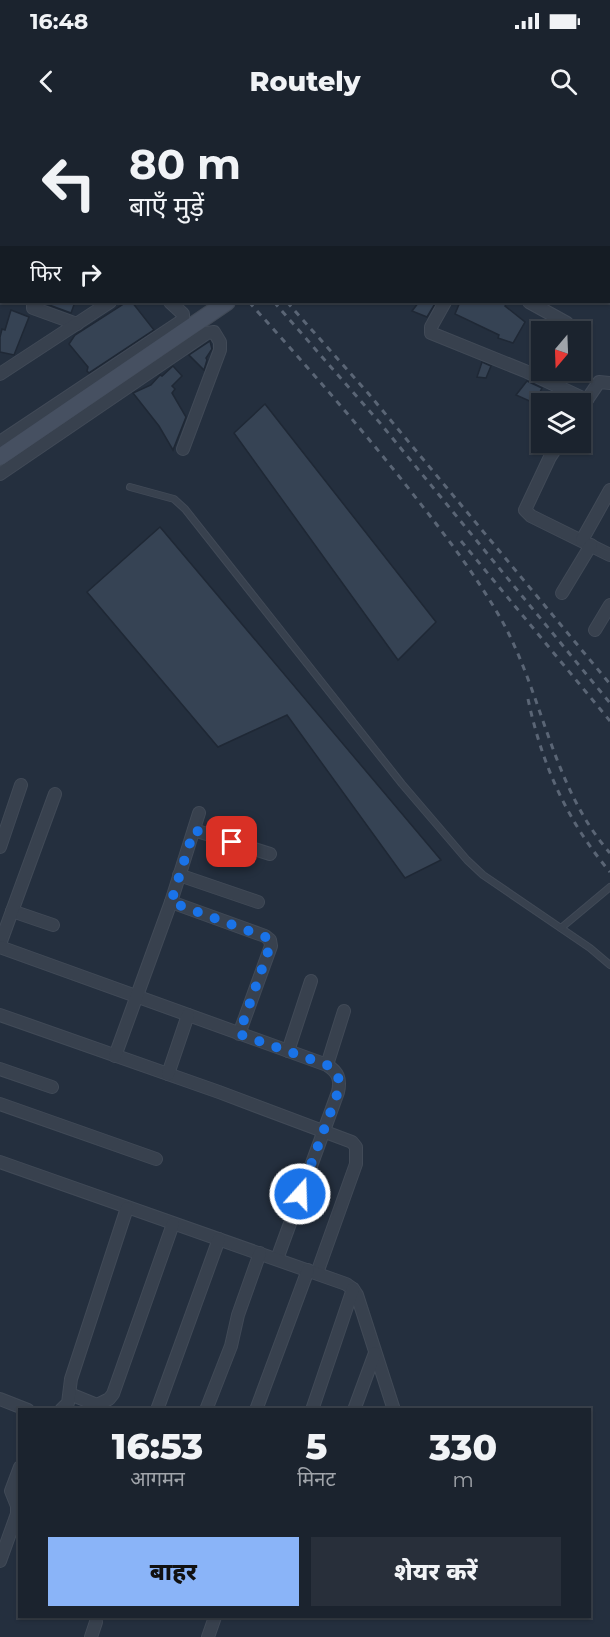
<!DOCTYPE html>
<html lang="hi">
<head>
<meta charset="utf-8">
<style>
  body { margin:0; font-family:Montserrat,"Noto Sans Devanagari",sans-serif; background:#282f3a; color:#f1f3f6; height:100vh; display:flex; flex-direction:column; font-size:22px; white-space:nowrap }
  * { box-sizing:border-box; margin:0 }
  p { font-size:20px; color:#a0a4aa }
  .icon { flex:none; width:33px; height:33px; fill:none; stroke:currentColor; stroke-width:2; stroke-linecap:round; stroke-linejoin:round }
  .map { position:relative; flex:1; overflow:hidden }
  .sheet { position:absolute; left:18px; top:1288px; width:573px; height:210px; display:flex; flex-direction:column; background:#1b232e; border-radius:0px; box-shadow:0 2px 4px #0004,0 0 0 2px #39404a }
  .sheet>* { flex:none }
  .banner { position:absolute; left:0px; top:0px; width:610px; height:183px; box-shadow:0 2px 4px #0004,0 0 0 2px #39404a; background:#1b232e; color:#f1f3f6; overflow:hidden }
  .needle { width:39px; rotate:199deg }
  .fabs { position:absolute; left:531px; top:201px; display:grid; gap:12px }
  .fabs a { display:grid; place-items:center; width:60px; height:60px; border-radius:0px; background:#1b232e; box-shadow:0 2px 4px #0004,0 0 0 2px #39404a; font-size:30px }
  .pin { position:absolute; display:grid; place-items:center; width:51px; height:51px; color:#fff; margin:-26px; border-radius:12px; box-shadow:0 3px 9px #0006 }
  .me { position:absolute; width:66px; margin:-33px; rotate:20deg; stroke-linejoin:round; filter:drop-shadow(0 0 4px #0008) }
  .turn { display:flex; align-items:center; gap:21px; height:126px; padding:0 30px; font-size:27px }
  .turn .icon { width:78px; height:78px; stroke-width:2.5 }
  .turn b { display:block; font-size:42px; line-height:51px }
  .then { display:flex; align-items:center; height:57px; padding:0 30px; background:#0003; gap:12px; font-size:22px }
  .eta { display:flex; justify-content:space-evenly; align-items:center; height:102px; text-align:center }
  .eta b { font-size:36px; font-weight:800; line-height:42px }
  .action { display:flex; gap:12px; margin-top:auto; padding:12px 30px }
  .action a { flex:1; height:69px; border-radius:0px; background:#8ab4f8; color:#111; font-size:24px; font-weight:800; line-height:69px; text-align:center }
  .action a+a { background:#282f3a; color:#f1f3f6 }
  .status { display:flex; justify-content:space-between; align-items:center; height:42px; padding:0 30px; background:#1b232e; direction:ltr }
  .status svg { height:16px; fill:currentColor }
  header { display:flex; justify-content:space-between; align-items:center; height:78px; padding:0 30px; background:#1b232e; font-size:27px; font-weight:800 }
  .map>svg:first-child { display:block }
  .building { fill:#364354; stroke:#1f2835; stroke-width:1.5 }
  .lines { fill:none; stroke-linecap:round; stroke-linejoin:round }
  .lane-casing { stroke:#414a57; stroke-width:8 }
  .street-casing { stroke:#414a57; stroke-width:14 }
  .secondary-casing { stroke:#414a57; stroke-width:18 }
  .lane { stroke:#38414e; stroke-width:6 }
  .street { stroke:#38414e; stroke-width:12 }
  .secondary { stroke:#465061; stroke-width:16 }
  .rail { stroke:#5a6575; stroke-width:3; stroke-dasharray:6 6; stroke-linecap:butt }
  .route { stroke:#1a73e8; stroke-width:10; stroke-dasharray:0 18 }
</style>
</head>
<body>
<div class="status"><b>16:48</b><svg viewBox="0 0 49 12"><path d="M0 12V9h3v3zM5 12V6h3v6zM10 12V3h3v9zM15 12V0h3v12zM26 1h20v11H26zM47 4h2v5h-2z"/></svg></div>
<header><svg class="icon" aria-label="back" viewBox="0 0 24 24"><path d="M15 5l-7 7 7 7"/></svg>Routely<svg class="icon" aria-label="search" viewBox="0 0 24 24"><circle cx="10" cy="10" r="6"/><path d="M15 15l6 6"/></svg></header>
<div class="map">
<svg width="610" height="1517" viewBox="0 0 610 1517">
  <rect width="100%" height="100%" fill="#242f3e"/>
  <g class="building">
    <path d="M41,182H75L71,193Z"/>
    <path d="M118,182H132L154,210L89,253L87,251L88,247L69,224L75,215L122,185Z"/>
    <path d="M419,182H436L427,197L412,191Z"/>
    <path d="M460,182H507L505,186L525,202L513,223L498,218L499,215L455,194Z"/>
    <path d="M11,190L29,197L14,235L0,232V217L2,209L5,210Z"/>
    <path d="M210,221L212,229L206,238L207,240L204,250L189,235Z"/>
    <path d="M482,242L491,246L486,258L477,257Z"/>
    <path d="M173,246L182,256L172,266L175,269L172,273L186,297L173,330L159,306L133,273L151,265L160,255L162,256Z"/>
    <path d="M527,261L542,268L534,283L516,275Z"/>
    <path d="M265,284L436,502L398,540L234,313Z"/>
    <path d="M160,407L441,740L405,758L287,595L218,627L87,472Z"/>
  </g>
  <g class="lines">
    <g class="lane-casing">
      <g id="lane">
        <path d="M130,367L174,379L185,389L402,664L467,740L483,755L590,828L610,845"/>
        <path d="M561,808L610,767"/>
      </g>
    </g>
    <g class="street-casing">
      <g id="street">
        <path d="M7,0L9,2"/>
        <path d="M172,0L173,2"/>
        <path d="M268,0L269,2"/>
        <path d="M348,0L349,2"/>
        <path d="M610,0V1"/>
        <path d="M403,2L404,0"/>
        <path d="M461,2L463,0"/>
        <path d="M505,2L507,0"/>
        <path d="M0,83L2,84"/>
        <path d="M0,156L2,152"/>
        <path d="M33,182V188L77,204"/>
        <path d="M445,182L431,207V213L525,251L587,280"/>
        <path d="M529,182L567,203L568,212"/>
        <path d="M0,254L110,182"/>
        <path d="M580,290L599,262L610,263"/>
        <path d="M0,322L183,200V194L170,182"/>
        <path d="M560,322L550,337L525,390L531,396L610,435"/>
        <path d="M0,354L207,213L214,212L220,222V230L183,329"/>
        <path d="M582,420L610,370"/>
        <path d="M562,473L591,425"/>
        <path d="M595,510L610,485"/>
        <path d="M194,710L270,734"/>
        <path d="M0,727L21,665"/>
        <path d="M179,755L258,782"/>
        <path d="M171,782L265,816L270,820L271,826L239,914"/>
        <path d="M12,791L53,805"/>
        <path d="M0,824L55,674"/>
        <path d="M0,827L327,945C338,952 341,959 338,972L277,1139"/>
        <path d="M0,895L219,972L352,1022L356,1027V1044L317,1153"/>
        <path d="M288,931L311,861"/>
        <path d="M115,936L171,782L199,693"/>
        <path d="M327,945L344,891"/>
        <path d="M0,949L52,967"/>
        <path d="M168,954L188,895"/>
        <path d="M0,984L156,1039"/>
        <path d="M0,1042L346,1164L353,1169L357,1175L394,1290"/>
        <path d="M70,1274L97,1285L109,1279L113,1274L173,1104"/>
        <path d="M0,1279L28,1290"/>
        <path d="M61,1290L68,1283L71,1259L127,1088"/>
        <path d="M157,1290L219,1119"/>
        <path d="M206,1290L231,1226L238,1195L260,1133"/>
        <path d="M256,1290L308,1150"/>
        <path d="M312,1290L353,1169"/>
        <path d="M354,1290L375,1233"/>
        <path d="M0,1441L17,1394V1386L11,1371L20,1347"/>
        <path d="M91,1517L96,1502"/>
        <path d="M208,1517L215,1497"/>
      </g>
    </g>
    <g class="secondary-casing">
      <g id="secondary">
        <path d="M486,2L488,0"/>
        <path d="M0,337L227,182"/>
      </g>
    </g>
    <use href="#lane" class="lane"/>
    <use href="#street" class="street"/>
    <use href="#secondary" class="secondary"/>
    <g class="rail">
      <path d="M105,0L106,2"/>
      <path d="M117,0L118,2"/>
      <path d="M128,0L130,2"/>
      <path d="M249,182C304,243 358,304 409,369C442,411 474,452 501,499C543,574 552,667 610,733"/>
      <path d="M274,182L380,303L610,583"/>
      <path d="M287,182L368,273L610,564"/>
      <path d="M461,421L610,601"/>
      <path d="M528,579C542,645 567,701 610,752"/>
    </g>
  </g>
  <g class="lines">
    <path class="route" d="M232,722L194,710L171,782L268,818L270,826L239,914L327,945L337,953L340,965L338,972L300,1074"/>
  </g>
</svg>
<div class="fabs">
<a><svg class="needle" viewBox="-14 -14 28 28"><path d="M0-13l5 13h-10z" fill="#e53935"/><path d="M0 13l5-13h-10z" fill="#a0a4aa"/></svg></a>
<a><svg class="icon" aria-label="layers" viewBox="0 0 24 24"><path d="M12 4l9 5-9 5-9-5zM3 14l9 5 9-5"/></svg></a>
</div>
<div class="pin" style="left:232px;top:722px;background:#d93025"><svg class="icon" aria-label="arrive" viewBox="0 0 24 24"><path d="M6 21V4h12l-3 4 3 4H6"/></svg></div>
<svg class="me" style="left:300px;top:1074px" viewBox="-20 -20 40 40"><circle r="17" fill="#1a73e8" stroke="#fff" stroke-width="3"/><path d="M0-11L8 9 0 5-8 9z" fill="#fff"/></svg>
<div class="banner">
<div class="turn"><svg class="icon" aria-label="left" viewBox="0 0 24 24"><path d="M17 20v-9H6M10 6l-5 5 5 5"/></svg><div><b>80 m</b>बाएँ मुड़ें</div></div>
<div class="then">फिर<svg class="icon" aria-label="right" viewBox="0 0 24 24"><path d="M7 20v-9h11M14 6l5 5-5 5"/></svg></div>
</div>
<section class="sheet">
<div class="eta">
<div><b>16:53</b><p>आगमन</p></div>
<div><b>5</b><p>मिनट</p></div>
<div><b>330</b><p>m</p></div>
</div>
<div class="action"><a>बाहर</a><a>शेयर करें</a></div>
</section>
</div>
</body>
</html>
